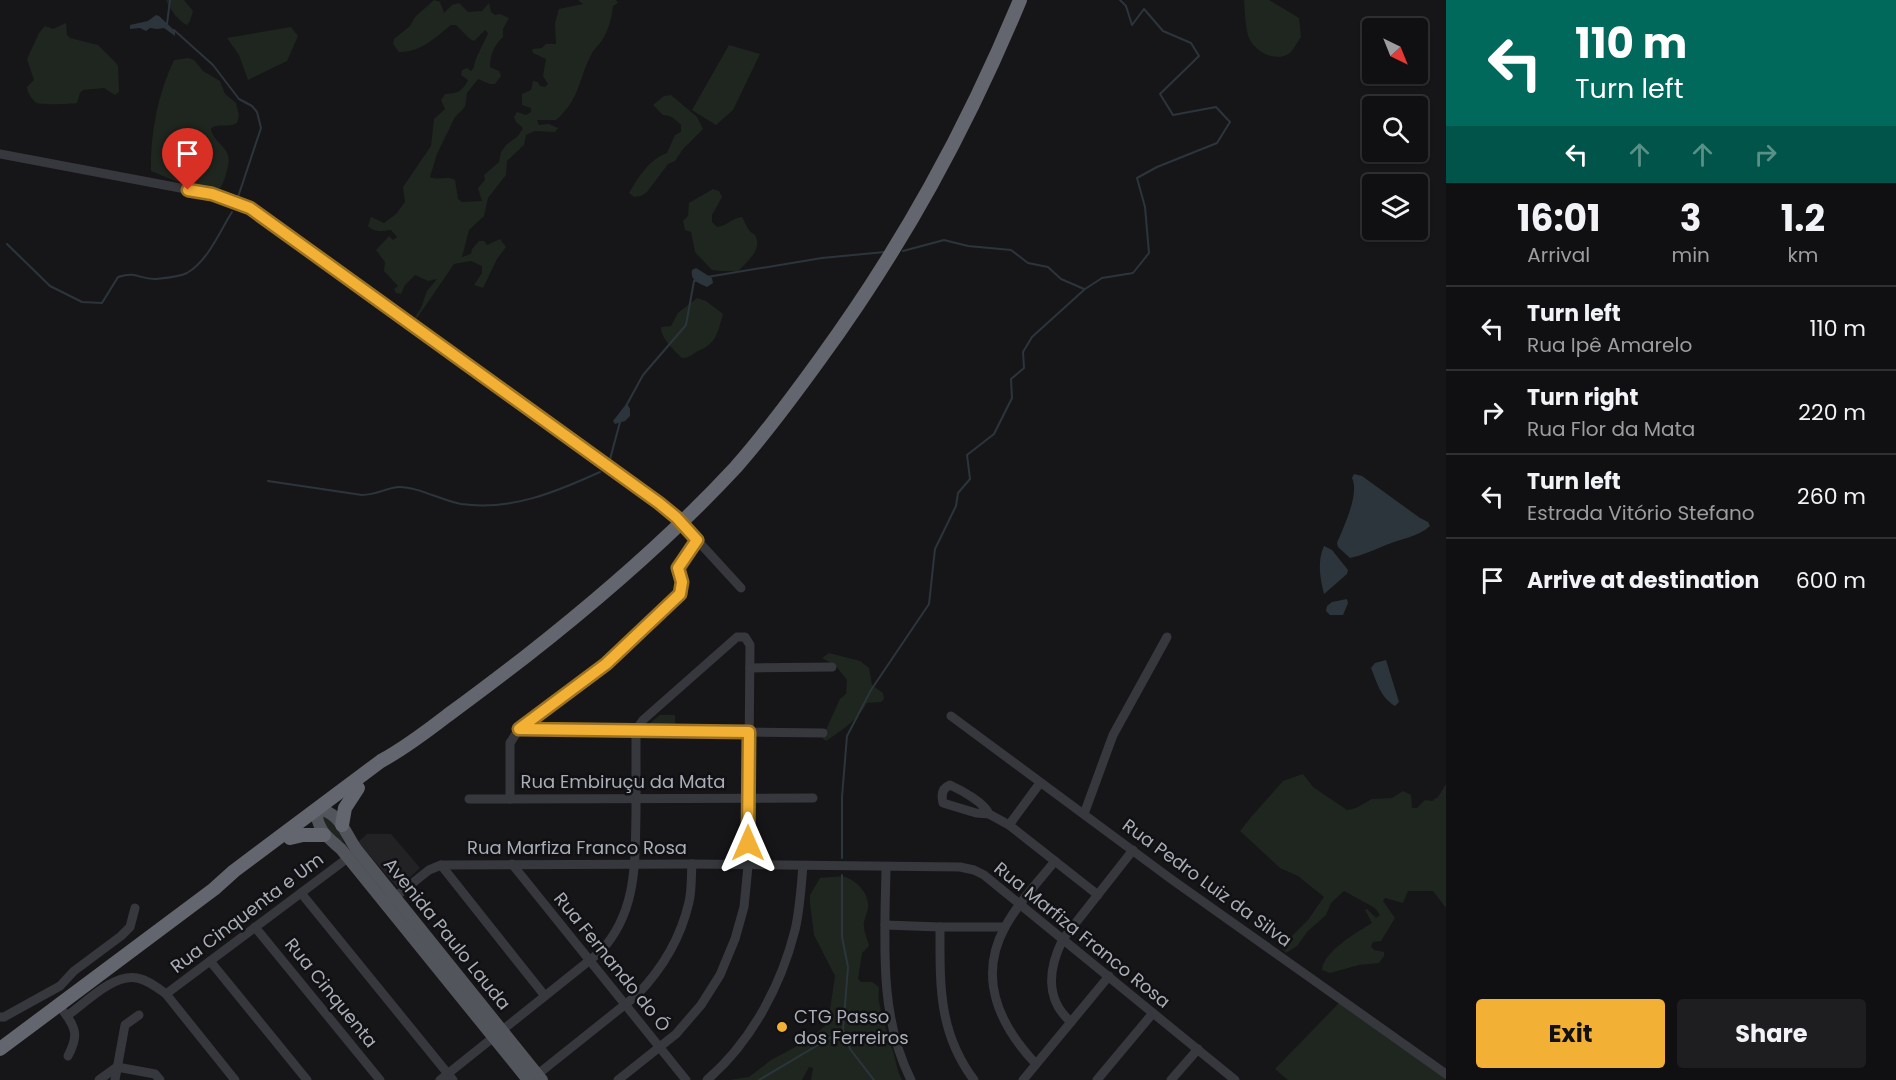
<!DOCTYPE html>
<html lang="en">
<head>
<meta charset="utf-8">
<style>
  body { margin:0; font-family:Poppins,sans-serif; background:#1e1e20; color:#f1f3f6; height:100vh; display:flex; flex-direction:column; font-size:22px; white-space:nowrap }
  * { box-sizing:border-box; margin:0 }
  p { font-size:20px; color:#9c9d9f }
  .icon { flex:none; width:33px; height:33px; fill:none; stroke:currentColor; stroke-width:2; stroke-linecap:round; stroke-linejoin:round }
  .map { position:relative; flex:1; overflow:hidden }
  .drawer { display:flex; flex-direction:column; background:#101012; width:450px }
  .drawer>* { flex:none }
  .guide { background:#00695c; color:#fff; overflow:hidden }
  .needle { width:39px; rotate:137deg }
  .tools { position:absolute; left:1362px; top:18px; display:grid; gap:12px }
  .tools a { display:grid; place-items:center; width:66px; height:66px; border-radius:6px; background:#101012; box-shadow:0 2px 4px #0004,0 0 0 2px #303032; font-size:30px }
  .pin { position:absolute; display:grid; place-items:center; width:51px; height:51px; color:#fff; margin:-62px -26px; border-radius:50% 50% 50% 0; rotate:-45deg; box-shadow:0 0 6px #0007 }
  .pin .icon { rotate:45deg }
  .me { position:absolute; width:66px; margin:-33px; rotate:0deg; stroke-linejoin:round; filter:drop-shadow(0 0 4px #0008) }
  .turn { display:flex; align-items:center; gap:21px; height:126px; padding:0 30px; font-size:27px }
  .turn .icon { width:78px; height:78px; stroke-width:2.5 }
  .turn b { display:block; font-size:42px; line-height:51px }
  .lanes { display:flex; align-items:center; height:57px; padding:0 30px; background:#0003; justify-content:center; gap:30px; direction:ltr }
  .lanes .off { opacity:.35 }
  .eta { display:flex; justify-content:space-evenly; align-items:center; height:102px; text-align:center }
  .eta b { font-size:36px; font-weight:700; line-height:42px }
  .button { display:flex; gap:12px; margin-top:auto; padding:12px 30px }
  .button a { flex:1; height:69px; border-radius:6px; background:#f2b134; color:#111; font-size:24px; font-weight:700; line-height:69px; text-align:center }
  .button a+a { background:#1e1e20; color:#f1f3f6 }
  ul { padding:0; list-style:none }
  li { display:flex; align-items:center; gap:18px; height:84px; padding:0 30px; border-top:2px solid #303032 }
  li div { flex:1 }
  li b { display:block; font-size:22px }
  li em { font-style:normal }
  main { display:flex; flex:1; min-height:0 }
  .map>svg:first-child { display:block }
  .built { fill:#222225 }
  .green { fill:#1e261f }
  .water { fill:#2c353c }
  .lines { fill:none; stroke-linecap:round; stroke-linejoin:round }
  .stream { stroke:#2c353c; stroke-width:2 }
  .minor { stroke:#37383d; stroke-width:9 }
  .major { stroke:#53555c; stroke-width:12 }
  .highway { stroke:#63666e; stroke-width:14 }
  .route-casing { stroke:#9d7322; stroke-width:15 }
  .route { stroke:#f2b134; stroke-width:10 }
  .poi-dot { fill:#f2b134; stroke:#111113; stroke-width:2 }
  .labels { text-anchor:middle; stroke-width:5; stroke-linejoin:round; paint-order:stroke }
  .street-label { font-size:18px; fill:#a8adb8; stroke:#111113 }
  .poi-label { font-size:18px; fill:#a8adb8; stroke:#111113; text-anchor:start }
</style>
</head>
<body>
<main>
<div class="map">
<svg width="1446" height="1080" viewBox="0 0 1446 1080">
  <rect width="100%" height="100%" fill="#161618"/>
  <path class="built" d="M367,834H391L420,868L398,888L358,842Z"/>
  <g class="green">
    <path d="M166,0H184L193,11L190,21L187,25C178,21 170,9 166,0Z"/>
    <path d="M434,0L440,2L444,13L452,5L459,3L468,12L482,11L489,3L491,12L495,15L500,14L509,18L503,29V37C494,46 490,54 490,67L499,71L501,76L495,84H490L478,79L467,93L465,107L455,117L437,154L430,177C438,181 447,175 455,180L458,199L462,202L482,201L478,188L485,180L484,175L499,162L501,152L506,145L518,136L523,128L516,122L514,117L517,112L526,115L531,112V108L522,105V94L531,90L533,81L538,82L540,86L545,87L548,84L543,76L546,59L533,53L532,49L542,48L546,44H556L555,23L559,9L583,4L578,0H616L618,3L613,6C612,17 608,32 601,42C598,46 594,49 592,53C578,79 581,98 556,120H537L539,125L549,124L558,128L555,132L535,131L526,135L524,145L507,161L506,175L488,198L484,216L469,230L462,257L471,254L472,249L479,241H484L487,245L500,239L506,247L497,259L483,288L474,285L482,273V266L471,261L454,264L417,318L415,317L421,308L427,291L437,279L428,281L415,275L405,285L401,294L396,293L394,289L398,286L384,271L385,262L376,250L389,236L393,240L397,237L391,230C382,231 375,233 368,226L371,217L384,223L396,214L405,202L403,187L431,146L434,119L445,109L441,100L445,94C457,94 463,91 468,80L461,75L462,70L467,68L471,71L474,67C474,59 485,42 488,33L485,30L474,41L470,39L456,25H451C436,37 420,53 399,52L393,44L394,39L410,26L415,17Z"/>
    <path d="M1244,0H1269L1299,18L1301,37C1298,41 1294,49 1290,53C1276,63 1255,52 1249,38C1245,27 1245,12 1244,0Z"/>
    <path d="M66,23L67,35L70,38L98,45L115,62L118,66L119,92L115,95L104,88L83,90L80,93L77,103C73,104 40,105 37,103C32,100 27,92 27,87L34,80L27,59L39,33L45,26L53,29Z"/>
    <path d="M291,27L298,36L287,61L248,80L239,55L227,38Z"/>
    <path d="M729,45L760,54L733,110L716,125L692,110Z"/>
    <path d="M188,58L194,60L203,71L220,81L225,94L236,103L239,116L237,123C228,128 220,123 211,128C212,140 224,144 228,155C230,163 227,170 225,178C223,182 222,187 218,190C207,195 163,176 151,171C150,133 158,94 174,60Z"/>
    <path d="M671,95L697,117L703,129L683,149L675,161L668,164L647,192L641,196L634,197L629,193C638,178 649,159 667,153L675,135L681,132V125C675,119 671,115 663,115L653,105L664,96Z"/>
    <path d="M713,189L719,191L722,197L712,215V222L717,227C727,226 732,218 742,217C745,222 746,226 749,230C751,233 755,234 756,237C762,250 746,263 738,271H720L712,270L695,252L691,232L685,230L683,221L688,216L689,203Z"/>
    <path d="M697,298L706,301L723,314C718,331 717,343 700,350C693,353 691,358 682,358C674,350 661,339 661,327L671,326L678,313Z"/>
    <path d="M829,653L860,661L869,668L872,685L883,693L884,699L881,702L867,703C858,720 842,730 826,741L823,739L824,734L840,699L846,694L847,680L836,666L822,658Z"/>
    <path d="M660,715H675V727L646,726Z"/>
    <path d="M1303,774L1313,787L1347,810L1356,808L1372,799L1392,798L1403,791L1411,795L1412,808H1417L1425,800L1432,801L1438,797L1446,784V908L1433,891H1408L1403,903L1385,898L1383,901L1395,918L1381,941L1373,942L1371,946L1374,950L1384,952V956L1379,963L1359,965L1330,973L1322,970C1323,952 1357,932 1372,923L1365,910L1367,909L1376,918L1380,915L1375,908L1344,891L1331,903L1326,915L1307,932L1297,946L1286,953L1281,947L1308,920L1324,897L1298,876L1280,868L1240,831L1252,816L1283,781Z"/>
    <path d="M322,816C333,819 342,831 344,842C330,839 326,829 322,816Z"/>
    <path d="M842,876C855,879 870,893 868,908C867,914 863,921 864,927C864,933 868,940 869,946L862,953L858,979L861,982H872L879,987C879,992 878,997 879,1002C882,1017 887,1033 892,1048C896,1059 896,1069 902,1080H811L813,1068L809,1067L802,1080H729L749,1077L771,1060L810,1039L828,1023L835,976L814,935L810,903V895L820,878Z"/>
    <path d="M1340,1002L1446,1078V1080H1288L1275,1069Z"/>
  </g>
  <g class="water">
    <path d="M156,15L159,16L175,31V36L164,28L157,29L150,28L146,31L140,28L130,29V25L148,21Z"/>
    <path d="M696,268L712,278L713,283L707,287C699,283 690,281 692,270Z"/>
    <path d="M627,403L630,409V416L625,421L615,424L613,421Z"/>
    <path d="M1354,474L1362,476L1420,518L1428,522L1430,526C1418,537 1400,539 1386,545C1374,550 1363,555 1350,558L1338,547L1337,543C1343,528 1360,494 1352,478Z"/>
    <path d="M1324,546L1332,550L1348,570L1347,574L1324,594C1320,578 1317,561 1324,546Z"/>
    <path d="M1347,599L1348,603L1343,615H1330L1326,611L1327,606L1332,602Z"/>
    <path d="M1386,660L1399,702L1395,706C1380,697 1377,682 1371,668L1375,663Z"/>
  </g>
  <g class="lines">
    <g class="stream">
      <path d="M167,24L170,0"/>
      <path d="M174,30L213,65L239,99L252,106L257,112L261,128L238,197"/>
      <path d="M7,244L50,286L82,302L102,303L118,277C138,271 138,279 155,279C165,278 179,277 187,273C208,261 220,231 232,212"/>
      <path d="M903,251L944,240L968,246L1011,250L1028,263L1048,267L1061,279L1084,289"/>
      <path d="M707,277L822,258L885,252"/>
      <path d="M626,406L643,375L686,325L694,281H696"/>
      <path d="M609,463L620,422"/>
      <path d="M268,481L362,495C377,495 386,488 398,487C416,486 443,501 461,504C511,511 556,492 600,472"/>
      <path d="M842,858V797L847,736L871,690L929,604L935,549L956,506L958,493L970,479L967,455L994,434L1012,398L1011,379L1024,368L1023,352L1032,337L1085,289L1102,278L1133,273L1149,253L1145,207L1137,178L1157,167L1217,143L1230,122L1216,107L1173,115L1160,94L1199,56L1191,43L1163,31L1144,9L1132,25L1126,6L1120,0"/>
      <path d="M842,875V937L848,967L843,1030L850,1049L874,1080"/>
      <path d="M759,1080L843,1030"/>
    </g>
    <g class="minor">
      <path d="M0,154L212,194L250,208L659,503L676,517L741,588"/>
      <path d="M750,668L832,667"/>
      <path d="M951,716L1171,879L1446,1074"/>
      <path d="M519,729L823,733"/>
      <path d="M469,799L813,798"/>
      <path d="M510,799V743L519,729L606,664L680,594L682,582L678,568L697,540"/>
      <path d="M989,814C985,803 961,790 950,785C942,788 941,795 943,803L976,813L989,814L1009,825L1098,895"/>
      <path d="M1084,814L1113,735L1167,637"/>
      <path d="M1009,825L1040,783"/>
      <path d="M512,864L686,1080"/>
      <path d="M441,865L545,996"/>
      <path d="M886,867C885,938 878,1015 911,1080"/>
      <path d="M301,893L453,1080"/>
      <path d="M390,901L429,870L441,865L692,864L960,867L974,870L984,875L1235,1080"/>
      <path d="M885,925L940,927H1005"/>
      <path d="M255,927L380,1080"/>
      <path d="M940,927C940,985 938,1032 974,1080"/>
      <path d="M210,961L307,1080"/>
      <path d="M166,994L353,854"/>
      <path d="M64,1012C77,1029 78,1037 68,1056"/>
      <path d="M67,1016C85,1003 114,973 137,978C148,980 158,988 166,994L235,1080"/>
      <path d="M0,1017H4L60,986L74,971L121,936L130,927L135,908"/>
      <path d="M1071,1022C1044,999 1049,967 1063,939L1133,850"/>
      <path d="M1036,1064C1000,1026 977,978 1005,927C1018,903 1038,882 1055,861"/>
      <path d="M533,1078L637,995C662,969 681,937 689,902C692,890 691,876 692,864"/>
      <path d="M99,1080L117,1067L155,1074L160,1080"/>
      <path d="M115,1080L125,1025L139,1015"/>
      <path d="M440,1080L600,952C637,913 635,864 636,813C636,786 636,758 636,730L643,720L737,637H745L750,645L748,866L744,907L735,939L720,975L701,1005L676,1034L618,1080"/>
      <path d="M707,1080C751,1042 781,986 795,930C800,909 801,887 803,866"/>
      <path d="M1023,1080L1109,976"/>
      <path d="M1097,1080L1153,1013"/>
      <path d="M1171,1080L1198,1049"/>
    </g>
    <g class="major">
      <path d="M325,811C342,817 347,837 357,850L542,1080"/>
      <path d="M317,817C320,833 330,839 341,849L528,1080"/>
    </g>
    <g class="highway">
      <path d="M342,825L345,808L358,788"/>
      <path d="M290,838L303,835H324"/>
      <path d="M0,1049L214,889L234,871L381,761C405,748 426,732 448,715C474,696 499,677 525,657C599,599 672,536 736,467C766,433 794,395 820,359C903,245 966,130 1020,0"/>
    </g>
  </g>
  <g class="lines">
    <g class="route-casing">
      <path id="route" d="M188,190L212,194L250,208L659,503L676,517L697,540L678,568L682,582L680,594L606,664L519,729L749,732L748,843"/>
    </g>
    <use href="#route" class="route"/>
  </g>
  <circle class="poi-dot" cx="782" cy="1027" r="6"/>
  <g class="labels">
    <g class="street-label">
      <text x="623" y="788">Rua Embiruçu da Mata</text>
      <text x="577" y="854">Rua Marfiza Franco Rosa</text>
      <text transform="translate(1207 883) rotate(36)" y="6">Rua Pedro Luiz da Silva</text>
      <text transform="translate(247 913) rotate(-37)" y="6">Rua Cinquenta e Um</text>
      <text transform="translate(447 934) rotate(51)" y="6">Avenida Paulo Lauda</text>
      <text transform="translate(1082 935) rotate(39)" y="6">Rua Marfiza Franco Rosa</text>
      <text transform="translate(612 962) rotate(51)" y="6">Rua Fernando do Ó</text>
      <text transform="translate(331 993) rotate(51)" y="6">Rua Cinquenta</text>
    </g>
    <g class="poi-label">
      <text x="794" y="1023">CTG Passo<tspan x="794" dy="21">dos Ferreiros</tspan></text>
    </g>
  </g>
</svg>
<div class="tools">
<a><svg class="needle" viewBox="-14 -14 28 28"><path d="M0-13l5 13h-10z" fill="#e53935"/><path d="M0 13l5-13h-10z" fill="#9c9d9f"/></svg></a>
<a><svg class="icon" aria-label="search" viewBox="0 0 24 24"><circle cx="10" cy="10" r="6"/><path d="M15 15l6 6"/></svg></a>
<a><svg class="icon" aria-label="layers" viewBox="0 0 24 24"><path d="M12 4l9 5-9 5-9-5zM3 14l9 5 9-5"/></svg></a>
</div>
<div class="pin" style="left:188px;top:190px;background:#d93025"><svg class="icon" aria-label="arrive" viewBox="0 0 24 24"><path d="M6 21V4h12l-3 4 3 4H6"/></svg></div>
<svg class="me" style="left:748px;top:843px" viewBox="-20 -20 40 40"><path d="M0-17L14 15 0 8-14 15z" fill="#f2b134" stroke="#fff" stroke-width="4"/></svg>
</div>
<section class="drawer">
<div class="guide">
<div class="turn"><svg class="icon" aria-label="left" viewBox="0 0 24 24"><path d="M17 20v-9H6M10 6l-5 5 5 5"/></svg><div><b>110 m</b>Turn left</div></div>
<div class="lanes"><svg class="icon" aria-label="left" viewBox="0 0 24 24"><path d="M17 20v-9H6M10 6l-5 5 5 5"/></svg><svg class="icon off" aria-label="ahead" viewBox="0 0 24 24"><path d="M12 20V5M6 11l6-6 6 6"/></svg><svg class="icon off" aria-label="ahead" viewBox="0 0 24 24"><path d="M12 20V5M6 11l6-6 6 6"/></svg><svg class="icon off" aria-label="right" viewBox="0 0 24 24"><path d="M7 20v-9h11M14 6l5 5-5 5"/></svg></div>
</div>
<div class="eta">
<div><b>16:01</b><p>Arrival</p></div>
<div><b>3</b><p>min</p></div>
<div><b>1.2</b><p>km</p></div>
</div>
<ul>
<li><svg class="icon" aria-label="left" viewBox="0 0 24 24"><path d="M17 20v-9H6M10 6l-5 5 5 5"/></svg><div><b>Turn left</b><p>Rua Ipê Amarelo</p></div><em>110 m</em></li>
<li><svg class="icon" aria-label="right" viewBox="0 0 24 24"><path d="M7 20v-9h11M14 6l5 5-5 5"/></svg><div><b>Turn right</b><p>Rua Flor da Mata</p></div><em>220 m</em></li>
<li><svg class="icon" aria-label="left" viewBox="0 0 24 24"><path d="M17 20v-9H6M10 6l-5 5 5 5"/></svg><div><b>Turn left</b><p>Estrada Vitório Stefano</p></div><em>260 m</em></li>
<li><svg class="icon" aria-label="arrive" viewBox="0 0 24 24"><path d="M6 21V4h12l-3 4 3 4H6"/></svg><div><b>Arrive at destination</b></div><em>600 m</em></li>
</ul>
<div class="button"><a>Exit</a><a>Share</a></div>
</section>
</main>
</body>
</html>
